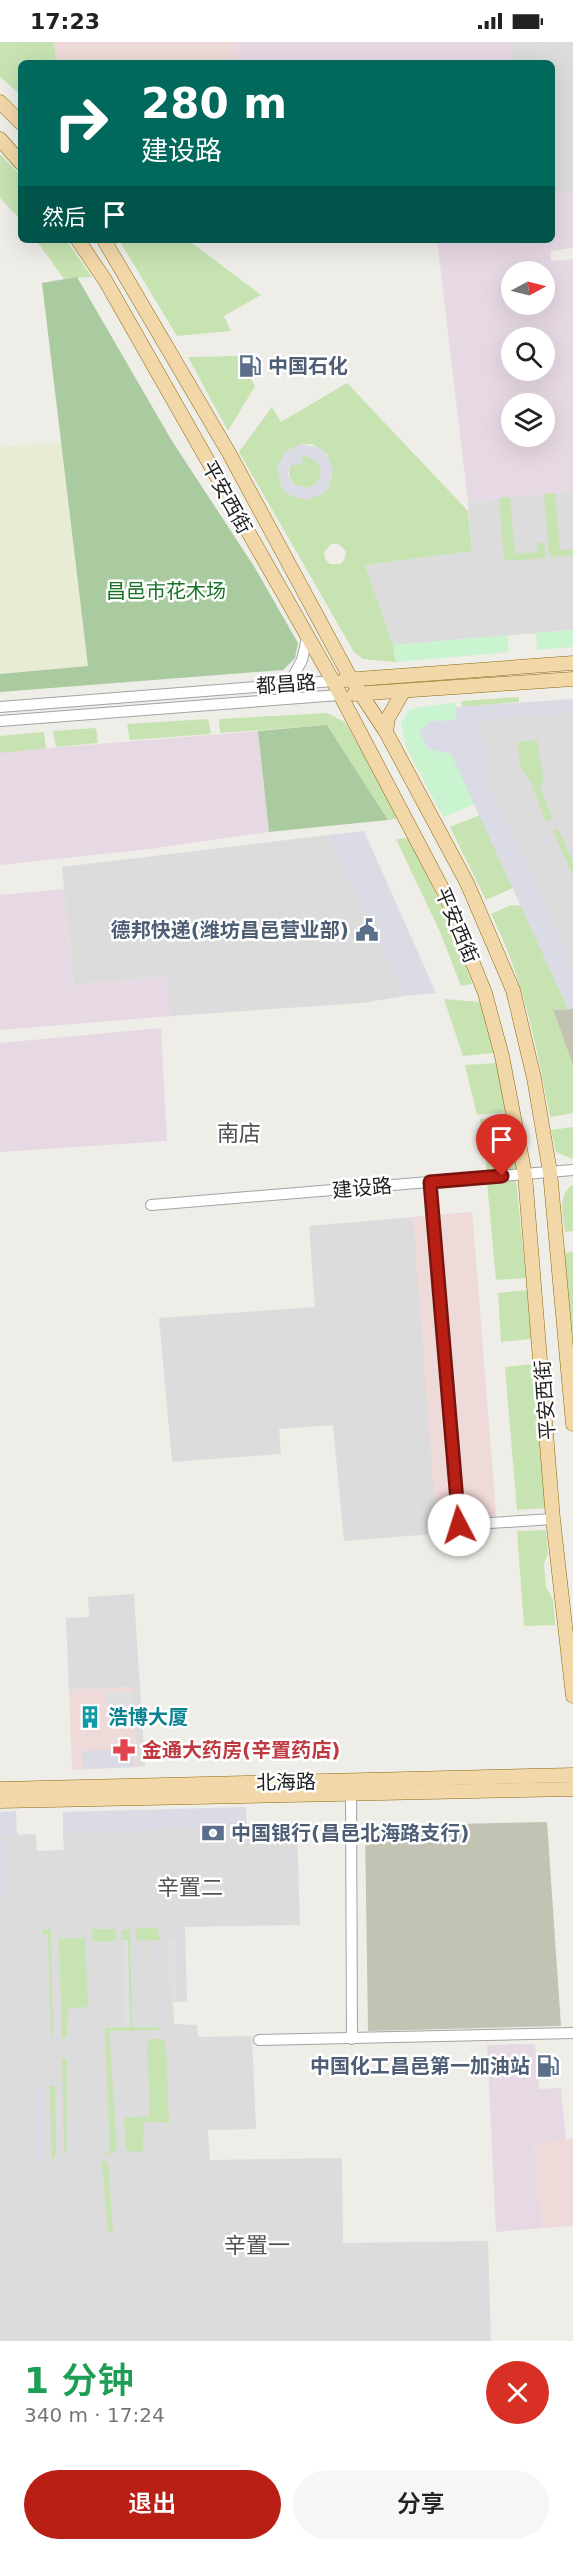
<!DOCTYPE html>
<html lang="zh">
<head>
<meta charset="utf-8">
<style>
  body { margin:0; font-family:"DejaVu Sans","Noto Sans SC",sans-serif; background:#f6f6f6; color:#222; height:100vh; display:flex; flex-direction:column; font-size:22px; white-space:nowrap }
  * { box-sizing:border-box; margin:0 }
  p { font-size:20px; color:#767676 }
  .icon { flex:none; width:33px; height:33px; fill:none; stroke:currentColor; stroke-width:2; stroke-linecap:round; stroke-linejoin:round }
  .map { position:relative; height:2299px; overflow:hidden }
  .details { display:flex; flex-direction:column; background:#fff; flex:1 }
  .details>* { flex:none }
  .guide { position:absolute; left:18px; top:18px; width:537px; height:183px; border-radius:9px; box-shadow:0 6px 24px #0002; background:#00695c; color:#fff; overflow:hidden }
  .needle { width:39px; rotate:83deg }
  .fabs { position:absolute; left:501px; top:219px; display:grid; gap:12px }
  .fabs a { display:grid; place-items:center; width:54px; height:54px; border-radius:50%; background:#fff; box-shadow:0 6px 24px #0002; font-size:30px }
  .pin { position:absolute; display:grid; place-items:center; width:51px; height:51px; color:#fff; margin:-62px -26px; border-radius:50% 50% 50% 0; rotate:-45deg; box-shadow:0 0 6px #0007 }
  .pin .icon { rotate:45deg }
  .me { position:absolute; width:66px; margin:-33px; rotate:355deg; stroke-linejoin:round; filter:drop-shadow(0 0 4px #0008) }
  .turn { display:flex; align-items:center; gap:21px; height:126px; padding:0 24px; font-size:27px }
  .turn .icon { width:78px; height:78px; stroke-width:2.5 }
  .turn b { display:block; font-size:42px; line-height:51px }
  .then { display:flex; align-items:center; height:57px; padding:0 24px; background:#0003; gap:12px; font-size:22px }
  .round { display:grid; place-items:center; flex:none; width:63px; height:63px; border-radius:32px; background:#f6f6f6 }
  .head { display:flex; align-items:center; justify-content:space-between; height:102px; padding:0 24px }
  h1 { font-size:36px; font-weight:600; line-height:45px; color:#1e9e55 }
  .button { display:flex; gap:12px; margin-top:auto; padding:12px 24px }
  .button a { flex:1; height:69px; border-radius:36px; background:#b91f15; color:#fff; font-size:24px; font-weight:600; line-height:69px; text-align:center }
  .button a+a { background:#f6f6f6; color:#222 }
  .status { display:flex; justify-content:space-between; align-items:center; height:42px; padding:0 30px; background:#fff; direction:ltr }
  .status svg { height:16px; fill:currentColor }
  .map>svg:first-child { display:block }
  .residential { fill:#dddcdc }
  .commercial { fill:#eedad8 }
  .industrial { fill:#e7d9e4; fill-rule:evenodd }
  .construction { fill:#c2c3b3 }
  .farmland { fill:#e8ecd4 }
  .grass { fill:#c7e3b2; fill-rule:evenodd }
  .forest { fill:#aacaa0 }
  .park { fill:#c9f4cf }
  .parking { fill:#dfdfdf }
  .plaza { fill:#dbdbe5; fill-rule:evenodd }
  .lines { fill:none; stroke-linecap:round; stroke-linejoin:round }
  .minor-casing { stroke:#a3a3a3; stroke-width:12 }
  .major-casing { stroke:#8b6910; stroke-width:15 }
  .minor { stroke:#fff; stroke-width:10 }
  .major { stroke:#f2d7a8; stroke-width:14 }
  .route-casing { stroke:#78140e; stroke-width:15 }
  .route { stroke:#b91f15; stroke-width:10 }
  .labels { text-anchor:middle; stroke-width:5; stroke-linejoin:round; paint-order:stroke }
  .service-label { font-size:20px; font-weight:bold; fill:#4e5e75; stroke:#fff; text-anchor:start }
  .street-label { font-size:20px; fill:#1f1f1f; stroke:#fff }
  .park-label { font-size:20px; fill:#177324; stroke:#fff }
  .culture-label { font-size:20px; font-weight:bold; fill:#0d838f; stroke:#fff; text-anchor:start }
  .health-label { font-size:20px; font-weight:bold; fill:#be3a42; stroke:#fff; text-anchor:start }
  .quarter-label { font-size:22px; fill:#525252; stroke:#fff }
</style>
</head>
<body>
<div class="status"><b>17:23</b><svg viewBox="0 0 49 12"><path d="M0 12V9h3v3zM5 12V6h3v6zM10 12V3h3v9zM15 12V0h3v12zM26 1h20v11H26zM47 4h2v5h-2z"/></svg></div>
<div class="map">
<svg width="573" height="2299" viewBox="0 0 573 2299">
  <rect width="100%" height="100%" fill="#efede7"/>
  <g class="residential">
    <path d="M511,0H573V149L552,151V21H513Z"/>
    <path d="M573,449V588L393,603L365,523L472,509L468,460Z"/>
    <path d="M573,671V928L539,847L487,740L481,678Z"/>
    <path d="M328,793L404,954L362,961L171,974L166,935L73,943L62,825Z"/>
    <path d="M472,1170L497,1487L344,1499L333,1383L279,1387L281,1412L172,1420L159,1276L315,1265L309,1184Z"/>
    <path d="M134,1552L145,1724L137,1725L132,1645L69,1648L66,1576L89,1575L88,1555Z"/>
    <path d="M297,1782L300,1883L185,1885L187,1959L173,1960L174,1982L197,1983L198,1995L252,1994L256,2087L208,2088L210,2118L342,2116L343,2201L488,2199L491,2299H0V1858L6,1853L4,1793L36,1792L37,1809L64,1808L63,1791Z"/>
  </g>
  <g class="commercial">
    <path d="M54,0H236L238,21H56Z"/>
    <path d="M472,1170L497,1487L437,1491L413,1175Z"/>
    <path d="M132,1645L137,1725L72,1728L69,1648Z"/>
    <path d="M573,2097V2184L542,2186L534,2100Z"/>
  </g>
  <g class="industrial">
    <path d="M236,0H511L513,21H238Z"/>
    <path d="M573,149V206L551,209V219L573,217V449L468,460L437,198H552V151ZM512,230H544V262H512ZM512,296H544V328H512ZM512,362H544V394H512Z"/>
    <path d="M258,689L269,790L149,807L0,823V710Z"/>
    <path d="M64,847L73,943L167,935L171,974L0,988V853Z"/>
    <path d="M161,986L167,1099L0,1110V1001Z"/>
    <path d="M535,2002L539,2047L561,2046L566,2098L534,2101L542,2186L496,2190L487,2003Z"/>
  </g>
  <g class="construction">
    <path d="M573,967V1024L553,968Z"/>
    <path d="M547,1780L561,1984L368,1989L365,1784Z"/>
  </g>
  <path class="farmland" d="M61,400L88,624L0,632V405Z"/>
  <g class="grass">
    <path d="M0,0H54L56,21H21V53L0,35Z"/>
    <path d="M0,112L21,134V178L0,156Z"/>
    <path d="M36,198H66L92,235L64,237Z"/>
    <path d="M119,198H188L261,253L224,274L231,289L177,294Z"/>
    <path d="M238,314L255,344L228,389L188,315Z"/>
    <path d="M347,341L468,469L472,509L365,523L393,603L396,620L363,617L354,610L239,410L272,365L281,380ZM302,402H312L327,412L332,436L323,452L281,445L285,410ZM331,502H338L346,509L345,516L341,522H330L325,517L324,510Z"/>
    <circle cx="305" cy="430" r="16"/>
    <path d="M555,451L560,508L573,507V514L552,515L549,512L544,452Z"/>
    <path d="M510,455L515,512L537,510V501H544L546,516L507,519L504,516L499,456Z"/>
    <path d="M519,655V660L462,665L461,659Z"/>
    <path d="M327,671L345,680L400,776L388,778L327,683L220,691L219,677Z"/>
    <path d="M208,677L211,692L130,698L127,682Z"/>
    <path d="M96,686L98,701L56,705L53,689Z"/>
    <path d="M44,690L46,706L0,711V694Z"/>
    <path d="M537,698L544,740L540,744L553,777L546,780L530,739L520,725L518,700Z"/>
    <path d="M480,773L513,846L486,858L450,785Z"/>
    <path d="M558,787L573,819V834L553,789Z"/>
    <path d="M409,796L454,890L472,942L461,944L441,892L396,797Z"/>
    <path d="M511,863L522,864L568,967L553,968L573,1024V1071L550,1075C536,1002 524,938 491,872Z"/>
    <path d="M444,957L480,960L494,1011L463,1014Z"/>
    <path d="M496,1021L506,1070L477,1073L465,1023Z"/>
    <path d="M508,1075L517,1127L487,1130L480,1077Z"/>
    <path d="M573,1085V1117L556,1110L551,1088Z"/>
    <path d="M516,1138L526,1236L496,1238L487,1140Z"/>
    <path d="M573,1142V1189L565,1190C563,1173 557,1154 573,1142Z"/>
    <path d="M573,1210V1290H571L565,1211Z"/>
    <path d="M527,1248L531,1297L501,1300L498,1251Z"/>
    <path d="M532,1322L546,1466L517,1468L505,1325Z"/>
    <path d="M546,1488L548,1511L544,1522L546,1545L553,1557L555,1583L524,1584L517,1489Z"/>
    <path d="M130,1886L132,1985H161L160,1988L109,1989L117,2107L113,2112L107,2113L104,2111L110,2110L105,1986L130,1984L127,1898H122L121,1889Z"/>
    <path d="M136,1886H157L160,1898L137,1899Z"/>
    <path d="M49,1887L51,1889L53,1993H51L48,1892H42V1888Z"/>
    <path d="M92,1887H115L117,1899L93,1900Z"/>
    <path d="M59,1896H85L88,1965L68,1966L67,1995L62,1996Z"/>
    <path d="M150,1997H162L166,2002L169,2082L163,2080H144L143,2109L131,2110L126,2106L124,2076L150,2074L147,2001Z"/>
    <path d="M62,2017H67L66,2113L64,2111Z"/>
    <path d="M50,2044H55L56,2112L52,2118Z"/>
    <path d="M108,2119L113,2190L108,2191L102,2121L97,2120Z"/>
  </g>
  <g class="forest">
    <path d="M77,235L172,399L255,526L298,601L295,616L283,628L0,650V632L88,624L42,241Z"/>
    <path d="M327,683L388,778L269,790L258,689Z"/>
  </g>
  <g class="park">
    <path d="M573,588V605L537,608L536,591Z"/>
    <path d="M507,593L509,610L396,620L393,603Z"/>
    <path d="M454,660L456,665L455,678L431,679L428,707L451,711L475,762L443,775L406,705L401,681L410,667Z"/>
  </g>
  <g class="parking">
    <path d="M133,1650L135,1683L108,1685L106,1651Z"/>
    <path d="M168,1897H175L177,1959L170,1960Z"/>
    <path d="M122,1898H128L130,1985H124Z"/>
  </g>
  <g class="plaza">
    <path d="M302,402L320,406L326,412L333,428L329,445L323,452L305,458L287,452L281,445L277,426L285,410ZM303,413L317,419L321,430L317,441L308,446L293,442L288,433L289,424L301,422Z"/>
    <path d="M573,657V671L481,678L487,740L539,847L573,928V967H568L451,712L428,707L419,689L431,679L455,678L456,665Z"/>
    <path d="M364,789L436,951L404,954L328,793Z"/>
    <path d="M113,1708V1714H134V1725L83,1727L82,1709Z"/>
    <path d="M246,1765L247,1785L63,1791V1770Z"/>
    <path d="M16,1769L17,1793H4L6,1853L0,1858V1770Z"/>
    <path d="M156,1902H160L162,1981H158Z"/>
    <path d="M41,2041L43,2118H37L35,2042Z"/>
  </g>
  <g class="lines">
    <g class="minor-casing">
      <g id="minor">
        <path d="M289,642L302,618L307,596"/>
        <path d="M0,665L333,639"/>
        <path d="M0,679L339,653"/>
        <path d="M430,1140L459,1483L553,1477"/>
        <path d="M151,1163L573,1128"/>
        <path d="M351,1745L352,1997"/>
        <path d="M259,1998L573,1991"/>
      </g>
    </g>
    <g class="major-casing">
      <g id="major">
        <path d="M0,60L21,81"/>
        <path d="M0,97L21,121"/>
        <path d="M78,198L105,238L333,639L445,852L485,951L502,1014L525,1133L553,1477L573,1654"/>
        <path d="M104,198L229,411L351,637L386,690L467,841L513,948L534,1036L550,1130L573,1382"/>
        <path d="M344,638L573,621"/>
        <path d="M354,652L573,637"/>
        <path d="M386,690L388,676L403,650"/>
        <path d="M0,1747L573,1733"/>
        <path d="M0,1759L573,1747"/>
      </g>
    </g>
    <use href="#minor" class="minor"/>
    <use href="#major" class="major"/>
  </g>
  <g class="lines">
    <g class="route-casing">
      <path id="route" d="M459,1483L430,1140L502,1134"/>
    </g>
    <use href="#route" class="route"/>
  </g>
  <defs>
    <g id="fuel-bare" transform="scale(1.8)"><path d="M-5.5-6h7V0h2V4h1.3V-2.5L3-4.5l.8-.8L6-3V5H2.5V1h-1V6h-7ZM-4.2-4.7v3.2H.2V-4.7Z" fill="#5c6f8a" stroke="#fff" stroke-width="2.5" paint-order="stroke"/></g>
    <g id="civic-bare" transform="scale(1.8)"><path d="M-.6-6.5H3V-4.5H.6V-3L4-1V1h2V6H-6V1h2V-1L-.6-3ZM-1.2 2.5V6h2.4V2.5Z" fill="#5c6f8a" stroke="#fff" stroke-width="2.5" paint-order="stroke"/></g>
    <g id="building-bare" transform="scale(1.8)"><path d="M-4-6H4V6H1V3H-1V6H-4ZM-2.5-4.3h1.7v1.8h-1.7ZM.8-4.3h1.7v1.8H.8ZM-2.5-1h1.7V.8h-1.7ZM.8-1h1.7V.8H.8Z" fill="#0f9aa8" stroke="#fff" stroke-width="2.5" paint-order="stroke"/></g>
    <g id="pharmacy-bare" transform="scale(1.8)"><path d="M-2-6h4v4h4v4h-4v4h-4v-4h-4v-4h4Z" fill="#e0444e" stroke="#fff" stroke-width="2.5" paint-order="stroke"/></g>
    <g id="bank-bare" transform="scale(1.8)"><path d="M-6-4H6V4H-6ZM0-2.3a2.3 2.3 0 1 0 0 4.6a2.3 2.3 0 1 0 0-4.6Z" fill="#5c6f8a" stroke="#fff" stroke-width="2.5" paint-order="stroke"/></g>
  </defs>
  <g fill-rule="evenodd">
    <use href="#fuel-bare" x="250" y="324"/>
    <use href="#civic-bare" x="367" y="888"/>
    <use href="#building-bare" x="90" y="1675"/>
    <use href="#pharmacy-bare" x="124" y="1708"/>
    <use href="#bank-bare" x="213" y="1791"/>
    <use href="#fuel-bare" x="548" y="2024"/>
  </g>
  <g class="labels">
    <g class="service-label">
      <text x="268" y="331">中国石化</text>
      <text x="349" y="895" text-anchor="end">德邦快递(潍坊昌邑营业部)</text>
      <text x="231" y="1798">中国银行(昌邑北海路支行)</text>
      <text x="530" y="2031" text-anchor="end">中国化工昌邑第一加油站</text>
    </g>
    <g class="street-label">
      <text transform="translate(227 455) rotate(61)" y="7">平安西街</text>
      <text transform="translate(286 642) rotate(-4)" y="7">都昌路</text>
      <text transform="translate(457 883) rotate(67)" y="7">平安西街</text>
      <text transform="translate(362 1146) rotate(-5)" y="7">建设路</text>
      <text transform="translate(545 1358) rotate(-94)" y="7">平安西街</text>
      <text transform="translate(286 1740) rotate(-1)" y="7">北海路</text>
    </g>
    <g class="park-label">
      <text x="166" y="556">昌邑市花木场</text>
    </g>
    <g class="culture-label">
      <text x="108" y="1682">浩博大厦</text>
    </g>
    <g class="health-label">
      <text x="142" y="1715">金通大药房(辛置药店)</text>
    </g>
    <g class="quarter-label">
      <text x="239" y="1099">南店</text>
      <text x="190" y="1853">辛置二</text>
      <text x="257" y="2211">辛置一</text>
    </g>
  </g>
</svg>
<div class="fabs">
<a><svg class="needle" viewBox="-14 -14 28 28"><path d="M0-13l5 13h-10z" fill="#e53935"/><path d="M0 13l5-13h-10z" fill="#767676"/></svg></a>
<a><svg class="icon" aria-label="search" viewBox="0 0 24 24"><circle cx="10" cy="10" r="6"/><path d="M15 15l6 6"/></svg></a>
<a><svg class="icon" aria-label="layers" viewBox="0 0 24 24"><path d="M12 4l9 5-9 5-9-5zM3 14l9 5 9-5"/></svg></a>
</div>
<div class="pin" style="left:502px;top:1134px;background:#d93025"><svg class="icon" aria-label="arrive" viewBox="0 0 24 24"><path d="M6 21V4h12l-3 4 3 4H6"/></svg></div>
<svg class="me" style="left:459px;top:1483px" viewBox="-20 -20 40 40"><circle r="19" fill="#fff"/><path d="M0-13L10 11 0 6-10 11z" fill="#b91f15"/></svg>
<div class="guide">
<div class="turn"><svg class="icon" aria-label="right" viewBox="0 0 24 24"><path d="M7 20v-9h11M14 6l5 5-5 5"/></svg><div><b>280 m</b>建设路</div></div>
<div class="then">然后<svg class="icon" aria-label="arrive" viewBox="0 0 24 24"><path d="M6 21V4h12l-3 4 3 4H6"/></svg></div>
</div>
</div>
<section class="details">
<div class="head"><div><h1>1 分钟</h1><p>340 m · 17:24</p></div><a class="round" style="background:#d93025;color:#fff"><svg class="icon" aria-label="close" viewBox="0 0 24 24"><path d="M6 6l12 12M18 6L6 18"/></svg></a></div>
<div class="button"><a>退出</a><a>分享</a></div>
</section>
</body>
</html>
